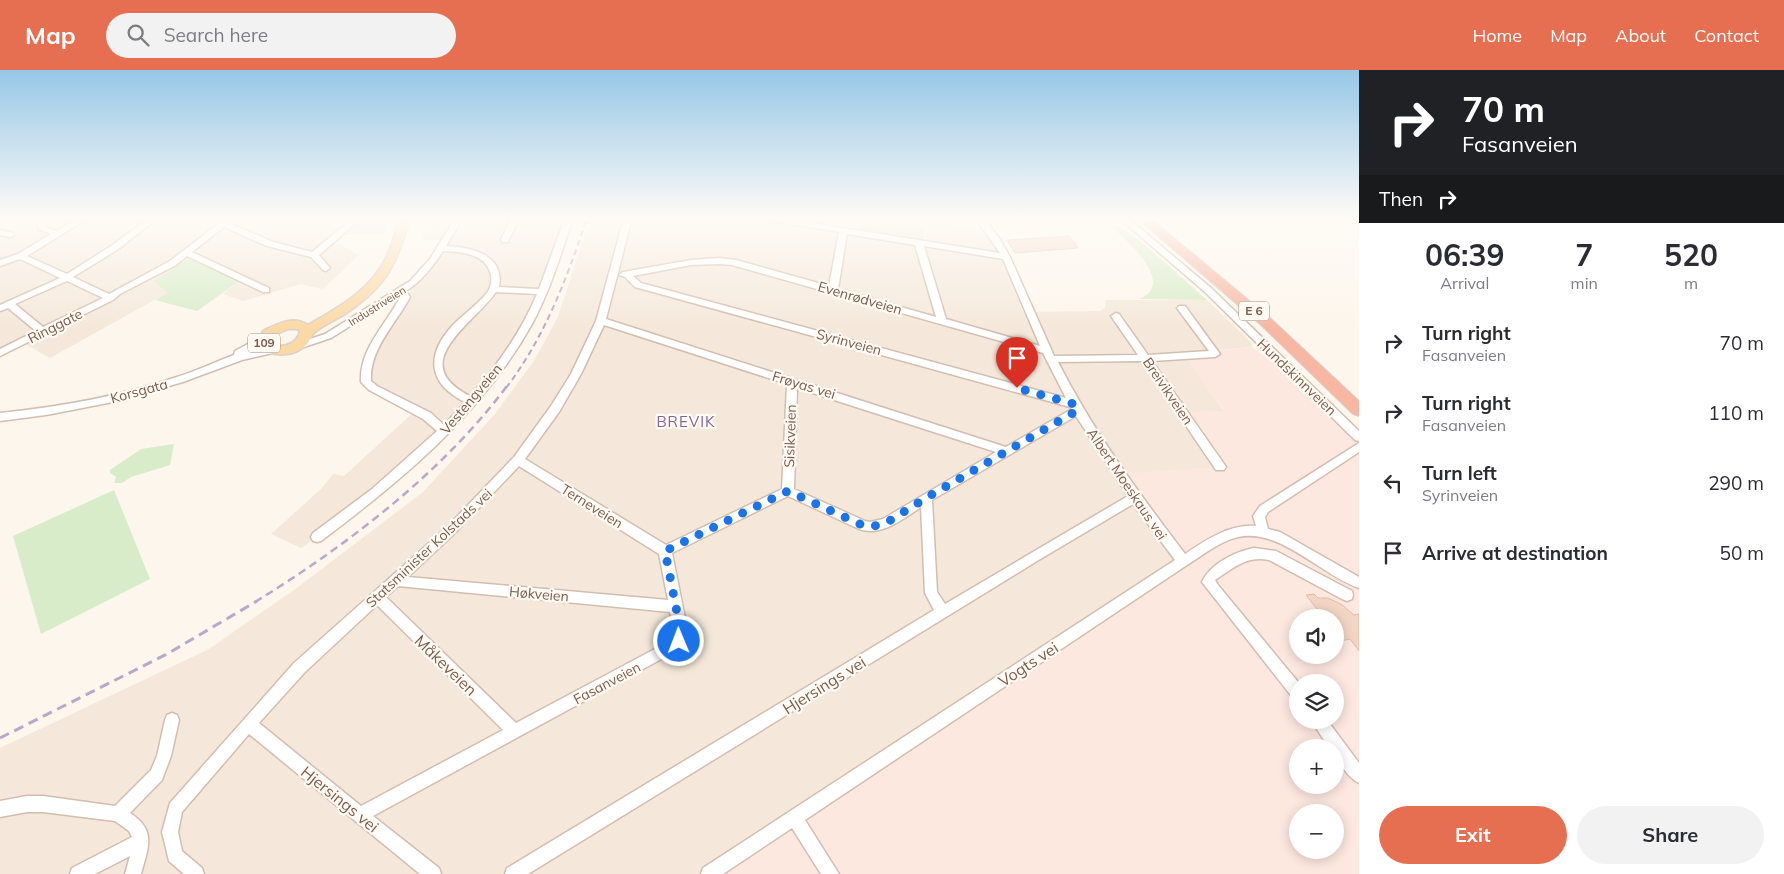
<!DOCTYPE html>
<html lang="en">
<head>
<meta charset="utf-8">
<style>
  body { margin:0; font-family:Mulish,sans-serif; background:#f2f2f3; color:#2b2b33; height:100vh; display:flex; flex-direction:column; font-size:19px; white-space:nowrap }
  * { box-sizing:border-box; margin:0 }
  p { font-size:16px; color:#7c7c81 }
  .icon { flex:none; width:28px; height:28px; fill:none; stroke:currentColor; stroke-width:2; stroke-linecap:round; stroke-linejoin:round }
  .map { position:relative; flex:1; overflow:hidden }
  .drawer { display:flex; flex-direction:column; background:#fff; width:425px }
  .drawer>* { flex:none }
  .top-card { background:#202124; color:#fff; overflow:hidden }
  .tools { position:absolute; left:1289px; top:539px; display:grid; gap:10px }
  .tools a { display:grid; place-items:center; width:55px; height:55px; border-radius:50%; background:#fff; box-shadow:0 2px 12px #0003; font-size:25px }
  .pin { position:absolute; display:grid; place-items:center; width:42px; height:42px; color:#fff; margin:-51px -21px; border-radius:50% 50% 50% 0; rotate:-45deg; box-shadow:0 0 5px #0007 }
  .pin .icon { rotate:45deg }
  .me { position:absolute; width:55px; margin:-28px; rotate:359deg; stroke-linejoin:round; filter:drop-shadow(0 0 4px #0008) }
  .turn { display:flex; align-items:center; gap:18px; height:105px; padding:0 20px; font-size:22px }
  .turn .icon { width:65px; height:65px; stroke-width:2.5 }
  .turn b { display:block; font-size:35px; line-height:42px }
  .then { display:flex; align-items:center; height:48px; padding:0 20px; background:#0003; gap:10px; font-size:19px }
  .eta { display:flex; justify-content:space-evenly; align-items:center; height:85px; text-align:center }
  .eta b { font-size:30px; font-weight:700; line-height:35px }
  .primary-button { display:flex; gap:10px; margin-top:auto; padding:10px 20px }
  .primary-button a { flex:1; height:58px; border-radius:30px; background:#e76f51; color:#fff; font-size:20px; font-weight:700; line-height:58px; text-align:center }
  .primary-button a+a { background:#f2f2f3; color:#2b2b33 }
  ul { padding:0; list-style:none }
  li { display:flex; align-items:center; gap:15px; height:70px; padding:0 20px }
  li div { flex:1 }
  li b { display:block; font-size:19px }
  li em { font-style:normal }
  header { display:flex; align-items:center; gap:30px; box-sizing:border-box; height:70px; padding:0 25px; background:#e76f51; color:#fff }
  header strong { font-size:24px }
  nav { display:flex; gap:28px; margin-inline-start:auto; font-size:18px }
  .search { width:350px; height:45px; background:#f2f2f3; display:flex; align-items:center; gap:12px; box-sizing:border-box; padding:0 18px; border-radius:28px; color:#7c7c81; font-size:19px }
  main { display:flex; flex:1; min-height:0 }
  .map>svg:first-child { display:block }
  .residential { fill:#f5e8da }
  .commercial { fill:#fde8e0; fill-rule:evenodd }
  .industrial { fill:#efe9e4 }
  .green { fill:#d8ecc9 }
  .building { fill:#f3d5c3; stroke:#e6bba3 }
  .lines { fill:none; stroke-linecap:round; stroke-linejoin:round }
  .minor-casing { stroke:#d1beb0; stroke-width:3 }
  .major-casing { stroke:#dad1cd; stroke-width:3 }
  .highway-casing { stroke:#dad1cd; stroke-width:2 }
  .minor { fill:#fff; fill-rule:evenodd }
  .major { fill:#fbd9a5; fill-rule:evenodd }
  .highway { fill:#f7b7a3; fill-rule:evenodd }
  .rail-far2 { stroke:#b9a8c9; stroke-width:2; stroke-dasharray:6 4; stroke-linecap:butt }
  .rail-far1 { stroke:#b9a8c9; stroke-width:2.5; stroke-dasharray:8 5; stroke-linecap:butt }
  .rail { stroke:#b9a8c9; stroke-width:3; stroke-dasharray:10 6; stroke-linecap:butt }
  .route { stroke:#1a73e8; stroke-width:9; stroke-dasharray:0 16.2 }
  .labels { text-anchor:middle; stroke-width:4.5; stroke-linejoin:round; paint-order:stroke }
  .far-street-label { font-size:11px; fill:#7a5c4d; stroke:#fffaf3 }
  .shield { fill:#fffaf3; stroke:#a28b7f; stroke-width:1 }
  .shield-label { font-size:12px; font-weight:bold; fill:#7a5c4d }
  .street-label { font-size:14px; fill:#7a5c4d; stroke:#fffaf3 }
  .neighbourhood-label { font-size:15px; letter-spacing:1px; fill:#846695; stroke:#fffaf3 }
  .near-street-label { font-size:16px; fill:#7a5c4d; stroke:#fffaf3 }
</style>
</head>
<body>
<header>
<strong>Map</strong>
<div class="search"><svg class="icon" aria-label="search" viewBox="0 0 24 24"><circle cx="10" cy="10" r="6"/><path d="M15 15l6 6"/></svg>Search here</div>
<nav><a>Home</a><a>Map</a><a>About</a><a>Contact</a></nav>
</header>
<main>
<div class="map">
<svg width="1359" height="804" viewBox="0 0 1359 804">
  <rect width="100%" height="100%" fill="#fdf6ec"/>
  <g class="residential">
    <path d="M0,148H341L352,153L333,171L359,185L323,219L301,214L243,231L223,224L239,211H154L167,223L50,288L18,270L0,278Z"/>
    <path d="M426,148H454L441,170H422Z"/>
    <path d="M463,148H569L542,222L527,255L458,347L317,467L301,478L271,464L321,419L333,404L344,406L416,340L373,318L365,299L406,226L445,182Z"/>
    <path d="M590,148H709L758,150L1003,190L1023,242L1100,241L1105,238L1106,230H1207L1251,272L1252,277L1217,280L1222,288L1188,290L1225,342H1183L1220,397L1183,491L709,804H0V678L209,579L298,517L423,422L495,344L534,291L558,247Z"/>
    <path d="M928,153L984,158L1003,186L925,173Z"/>
  </g>
  <path class="commercial" d="M1252,277L1317,325L1359,366V804H709L1183,491L1119,404L1220,397L1182,342L1225,341L1187,290L1221,288L1217,280ZM1298,548H1335V585H1298ZM1298,612H1335V650H1298ZM1298,678H1335V715H1298ZM1298,742H1335V780H1298Z"/>
  <path class="industrial" d="M341,148H388L385,164L339,165L352,153Z"/>
  <g class="green">
    <path d="M861,148H927L923,169L858,159Z"/>
    <path d="M1100,148H1109L1145,175L1207,230L1139,229C1181,213 1117,161 1100,148Z"/>
    <path d="M193,186L239,211L197,241L155,230L167,223L154,211Z"/>
    <path d="M174,374L170,395L131,407L122,413H114L116,407L110,403V400L141,379Z"/>
    <path d="M114,420L150,509L41,564L13,466Z"/>
  </g>
  <g class="building">
    <path d="M1069,166L1078,178L1015,183L1007,170Z"/>
    <path d="M1314,524L1318,528H1328L1341,534L1354,545L1359,544V581L1350,569L1340,571L1335,564V548H1324L1306,525Z"/>
  </g>
  <g class="lines">
    <g class="minor-casing">
      <g id="minor">
        <path d="M40,148H48L47,158L57,161L78,148H88L27,186L67,204L111,176L149,148H158L117,180L73,207L109,224L170,191L218,154L208,148L223,150L225,148H234L229,153L273,172L312,182L346,154L337,148H347L356,153L319,185L330,198L326,201L323,200L311,187L267,176L224,157L192,182L269,218V222H263L187,186L176,195L120,224L113,230L0,286V279L36,261L8,238L0,241V235L60,208L20,189L0,196V190L18,184L51,164L39,159L38,154ZM67,211L103,228L43,257L15,234Z"/>
        <path d="M455,148H463L446,176C470,177 505,184 499,217L539,219L565,148H573C561,184 550,221 532,254C482,344 402,410 321,471L317,472L313,471L311,467L313,463L372,419L437,361L423,349L369,320L361,312C359,279 386,255 400,227V225L331,268L295,280L290,277L292,275L325,264L410,211L430,189ZM443,181C461,182 486,183 491,205C492,212 491,217 487,223C477,235 464,244 453,255C425,285 428,314 465,332L444,355L431,343L377,316L371,311C369,279 396,254 410,227L406,221C422,211 433,196 443,181ZM496,222L537,224C521,262 497,296 470,326C404,293 475,253 496,222Z"/>
        <path d="M511,148H519L508,172H502L501,170Z"/>
        <path d="M624,148H632L606,249L1006,377L1072,339L1070,337L635,217L625,207L619,205L623,202L691,190L719,188L736,190L829,216L839,162L766,150L762,148H780L1000,183L975,148H983L1000,169L1010,187L1054,286L1138,285L1111,246L1116,243L1119,244L1148,285L1209,281L1177,238L1179,236H1185L1220,284L1215,287L1152,291L1224,394L1226,397L1224,400H1216L1142,291L1058,292C1093,361 1138,422 1185,484C1206,470 1229,454 1256,456L1253,446L1260,436L1359,373V382L1268,442L1265,447L1268,459L1280,462L1359,507V518C1321,505 1280,458 1238,467C1220,471 1203,485 1187,495L805,750L839,804H821L792,758L723,804H701L703,798L1175,490L1133,434L1037,491L528,804H505L507,798L934,540L925,523L921,437C903,449 881,467 859,459L788,426L672,483L688,563L684,575L678,580L373,746L439,798L441,804H420L249,664L182,742L178,762L182,781L202,798L204,804H184L169,791L162,762L170,733L294,593L448,456L514,387L551,336L571,304L596,251ZM847,164L915,175L936,247L838,219ZM924,176L1003,189L1040,276L946,249ZM719,194L732,195L1043,283L1066,328L641,213L633,206L691,195ZM604,255L787,314L782,419L666,475L525,389L559,342L581,304ZM797,318L996,382L883,449L870,452L865,451L794,419ZM1076,346L1128,426L945,534L937,522L932,430ZM519,396L659,484L668,530L408,507L456,462ZM398,516L670,542C672,553 678,564 668,572L516,653L386,527ZM377,535L503,660L361,736L259,653L304,603Z"/>
        <path d="M1119,148H1128L1211,218L1359,361V371L1355,370L1205,222Z"/>
        <path d="M0,160L13,163L14,165L10,167L0,165Z"/>
        <path d="M264,265L269,268L267,270L249,281L274,277L279,280L277,282L242,290L183,312L113,332L46,345L0,351V343C60,337 120,326 177,307C196,301 215,292 234,285L235,281Z"/>
        <path d="M1254,478L1276,481L1352,521L1353,525L1352,529L1347,531L1342,529L1269,490C1247,485 1233,498 1215,510L1218,515L1298,612V630L1293,628L1202,512C1211,493 1235,482 1254,478Z"/>
        <path d="M172,643L177,645L179,650L171,686L162,710L130,743C157,760 148,778 141,804H125L130,786L95,804H70L72,798L132,767L129,761L115,751L43,742H27L0,747V731L27,726H43L115,736L151,700L157,686L165,650L167,645Z"/>
        <path d="M1311,650H1327L1359,693V713C1348,708 1335,689 1335,678H1329Z"/>
      </g>
    </g>
    <g class="major-casing">
      <path id="major" d="M400,148H410C396,194 389,213 348,242C338,249 325,254 315,262C311,265 310,270 307,274C295,287 275,287 260,279L258,272L263,261C277,254 293,245 308,255C338,238 371,220 386,188C393,175 395,161 400,148ZM288,259H297L300,261C297,274 283,279 271,274L272,266Z"/>
    </g>
    <g class="highway-casing">
      <path id="highway" d="M1137,148H1150L1270,248L1359,331V346L1353,344L1260,254Z"/>
    </g>
    <use href="#minor" class="minor"/>
    <use href="#major" class="major"/>
    <use href="#highway" class="highway"/>
    <path class="rail-far2" d="M506,318C545,267 567,208 587,148"/>
    <path class="rail-far1" d="M255,532C346,476 442,403 507,316"/>
    <path class="rail" d="M0,668L167,584L257,531"/>
  </g>
  <linearGradient id="sky" x2="0" y2="1"><stop stop-color="#97c7e8"/><stop offset="0.57" stop-color="#fefbf6"/><stop offset="1" stop-color="#fefbf6" stop-opacity="0"/></linearGradient>
  <rect width="1359" height="260" fill="url(#sky)"/>
  <g class="lines">
    <path class="route" d="M679,571L681,563L665,481L788,421L864,456L870,457L886,453L926,428L1078,340L1074,334L1017,318"/>
  </g>
  <g class="labels">
    <g class="far-street-label">
      <text transform="translate(377 236) rotate(-32)" y="4">Industriveien</text>
    </g>
    <g class="shield">
      <rect x="1239" y="231.5" width="30" height="19" rx="4"/>
      <rect x="248" y="263.5" width="32" height="19" rx="4"/>
    </g>
    <g class="shield-label">
      <text x="1254" y="245">E 6</text>
      <text x="264" y="277">109</text>
    </g>
    <g class="street-label">
      <text transform="translate(860 228) rotate(16)" y="5">Evenrødveien</text>
      <text transform="translate(55 256) rotate(-27)" y="5">Ringgate</text>
      <text transform="translate(849 272) rotate(15)" y="5">Syrinveien</text>
      <text transform="translate(1297 307) rotate(44)" y="5">Hundskinnveien</text>
      <text transform="translate(804 315) rotate(17)" y="5">Frøyas vei</text>
      <text transform="translate(139 321) rotate(-15)" y="5">Korsgata</text>
      <text transform="translate(1168 321) rotate(56)" y="5">Breivikveien</text>
      <text transform="translate(471 329) rotate(-50)" y="5">Vestengveien</text>
      <text transform="translate(790 366) rotate(-88)" y="5">Sisikveien</text>
      <text transform="translate(1127 414) rotate(56)" y="5">Albert Moeskaus vei</text>
      <text transform="translate(592 436) rotate(32)" y="5">Terneveien</text>
      <text transform="translate(429 478) rotate(-43)" y="5">Statsminister Kolstads vei</text>
      <text transform="translate(539 524) rotate(5)" y="5">Høkveien</text>
      <text transform="translate(607 613) rotate(-28)" y="5">Fasanveien</text>
    </g>
    <g class="neighbourhood-label">
      <text x="686" y="357">BREVIK</text>
    </g>
    <g class="near-street-label">
      <text transform="translate(1028 594) rotate(-33)" y="6">Vogts vei</text>
      <text transform="translate(446 595) rotate(44)" y="6">Måkeveien</text>
      <text transform="translate(824 615) rotate(-32)" y="6">Hjersings vei</text>
      <text transform="translate(340 729) rotate(39)" y="6">Hjersings vei</text>
    </g>
  </g>
</svg>
<div class="tools">
<a><svg class="icon" aria-label="sound" viewBox="0 0 24 24"><path d="M4 9h4l5-4v14l-5-4H4zM17 9q2 3 0 6"/></svg></a>
<a><svg class="icon" aria-label="layers" viewBox="0 0 24 24"><path d="M12 4l9 5-9 5-9-5zM3 14l9 5 9-5"/></svg></a>
<a>+</a>
<a>−</a>
</div>
<div class="pin" style="left:1017px;top:318px;background:#d93025"><svg class="icon" aria-label="arrive" viewBox="0 0 24 24"><path d="M6 21V4h12l-3 4 3 4H6"/></svg></div>
<svg class="me" style="left:679px;top:571px" viewBox="-20 -20 40 40"><circle r="17" fill="#1a73e8" stroke="#fff" stroke-width="3"/><path d="M0-11L8 9 0 5-8 9z" fill="#fff"/></svg>
</div>
<section class="drawer">
<div class="top-card">
<div class="turn"><svg class="icon" aria-label="right" viewBox="0 0 24 24"><path d="M7 20v-9h11M14 6l5 5-5 5"/></svg><div><b>70 m</b>Fasanveien</div></div>
<div class="then">Then<svg class="icon" aria-label="right" viewBox="0 0 24 24"><path d="M7 20v-9h11M14 6l5 5-5 5"/></svg></div>
</div>
<div class="eta">
<div><b>06:39</b><p>Arrival</p></div>
<div><b>7</b><p>min</p></div>
<div><b>520</b><p>m</p></div>
</div>
<ul>
<li><svg class="icon" aria-label="right" viewBox="0 0 24 24"><path d="M7 20v-9h11M14 6l5 5-5 5"/></svg><div><b>Turn right</b><p>Fasanveien</p></div><em>70 m</em></li>
<li><svg class="icon" aria-label="right" viewBox="0 0 24 24"><path d="M7 20v-9h11M14 6l5 5-5 5"/></svg><div><b>Turn right</b><p>Fasanveien</p></div><em>110 m</em></li>
<li><svg class="icon" aria-label="left" viewBox="0 0 24 24"><path d="M17 20v-9H6M10 6l-5 5 5 5"/></svg><div><b>Turn left</b><p>Syrinveien</p></div><em>290 m</em></li>
<li><svg class="icon" aria-label="arrive" viewBox="0 0 24 24"><path d="M6 21V4h12l-3 4 3 4H6"/></svg><div><b>Arrive at destination</b></div><em>50 m</em></li>
</ul>
<div class="primary-button"><a>Exit</a><a>Share</a></div>
</section>
</main>
</body>
</html>
